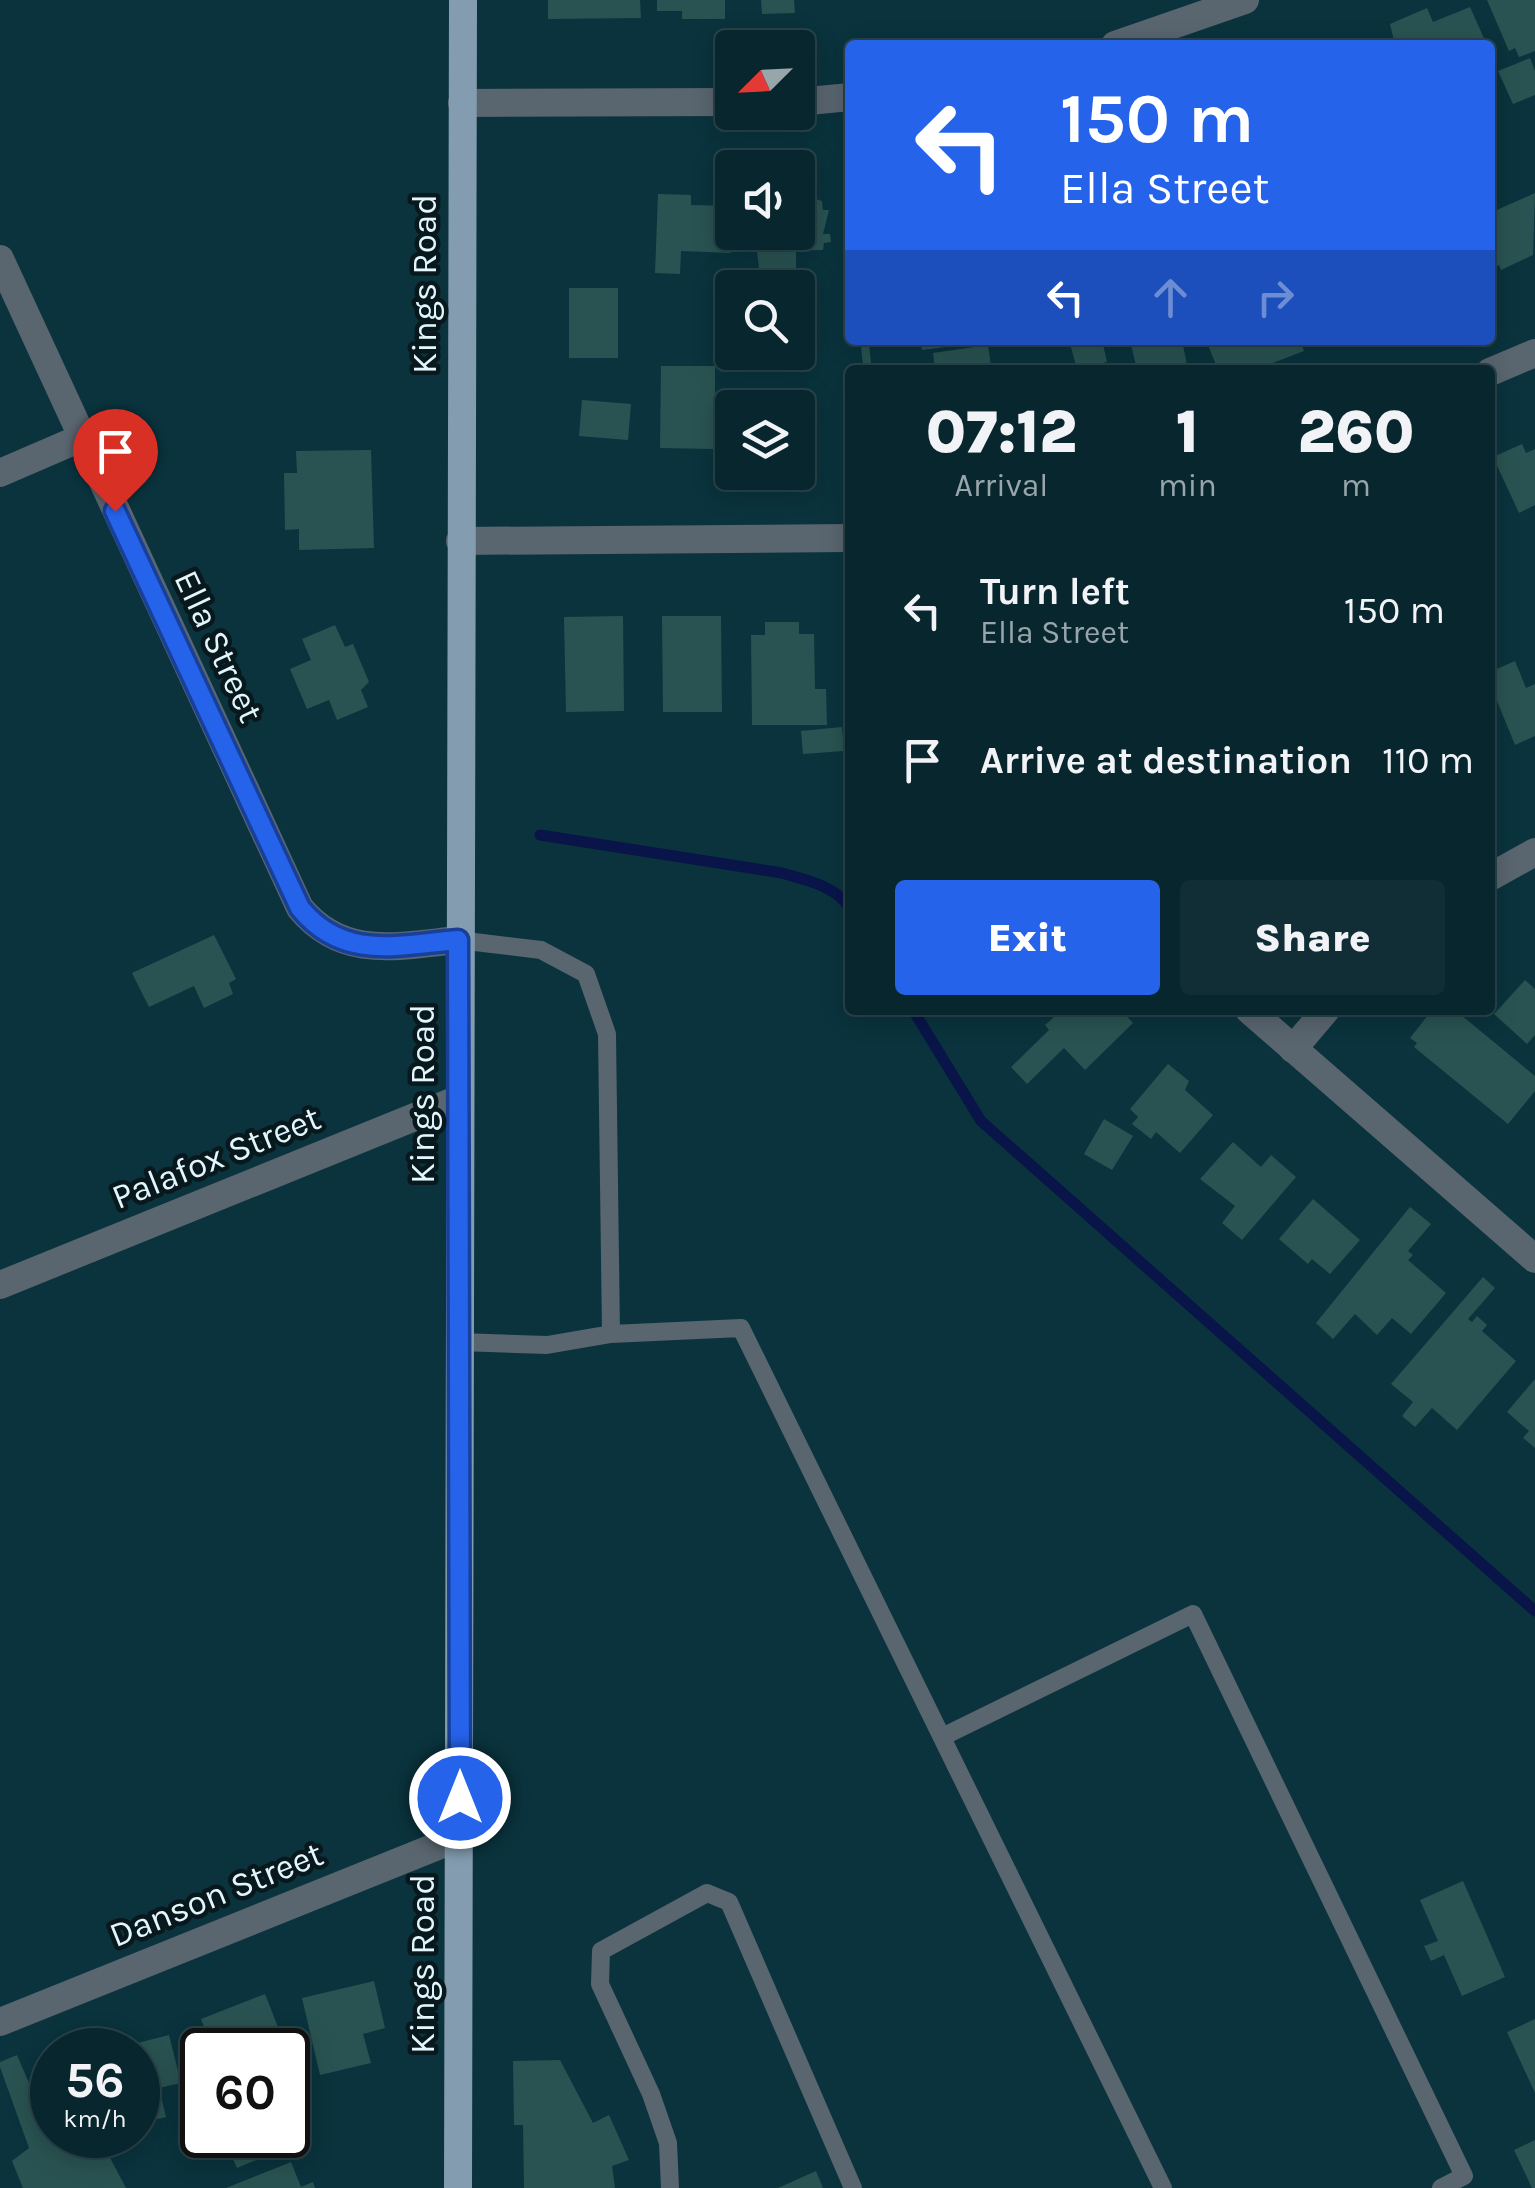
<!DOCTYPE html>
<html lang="en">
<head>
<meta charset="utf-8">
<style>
  body { margin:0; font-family:Karla,sans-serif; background:#112e36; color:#f1f3f6; height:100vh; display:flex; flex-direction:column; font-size:38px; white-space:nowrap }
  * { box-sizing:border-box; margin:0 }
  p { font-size:32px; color:#98a5aa }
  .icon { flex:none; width:55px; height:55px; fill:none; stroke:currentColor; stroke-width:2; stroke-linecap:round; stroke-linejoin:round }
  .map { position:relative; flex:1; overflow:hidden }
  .panel { position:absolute; left:845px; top:365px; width:650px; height:650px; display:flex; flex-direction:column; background:#08262e; border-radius:10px; box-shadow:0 5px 25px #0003,0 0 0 2px #29434a }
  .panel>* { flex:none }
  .top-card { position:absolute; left:845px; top:40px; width:650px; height:305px; border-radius:10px; box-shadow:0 5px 25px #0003,0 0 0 2px #29434a; background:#2563eb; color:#fff; overflow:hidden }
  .needle { width:65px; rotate:246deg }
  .tools { position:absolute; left:715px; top:30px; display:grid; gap:20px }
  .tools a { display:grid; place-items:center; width:100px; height:100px; border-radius:10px; background:#08262e; box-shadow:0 5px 25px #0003,0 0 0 2px #29434a; font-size:50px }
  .speed { position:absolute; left:30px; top:2028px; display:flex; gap:20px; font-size:50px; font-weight:700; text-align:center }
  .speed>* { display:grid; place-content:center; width:130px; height:130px; border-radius:50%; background:#08262e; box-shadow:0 5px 25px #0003,0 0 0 2px #29434a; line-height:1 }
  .speed small { font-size:25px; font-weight:400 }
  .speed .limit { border:5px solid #111; border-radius:15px; background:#fff; color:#111 }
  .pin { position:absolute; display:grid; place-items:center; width:85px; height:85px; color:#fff; margin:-102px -42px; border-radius:50% 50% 50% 0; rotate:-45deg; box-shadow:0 0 10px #0007 }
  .pin .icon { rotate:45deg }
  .me { position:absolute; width:110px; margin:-55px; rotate:0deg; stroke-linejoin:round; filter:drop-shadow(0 0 8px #0008) }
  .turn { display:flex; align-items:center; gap:35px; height:210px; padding:0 50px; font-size:45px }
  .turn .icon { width:130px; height:130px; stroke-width:2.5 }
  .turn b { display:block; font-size:70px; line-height:85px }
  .lanes { display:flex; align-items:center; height:95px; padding:0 50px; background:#0003; justify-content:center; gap:50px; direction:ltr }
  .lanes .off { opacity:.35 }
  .eta { display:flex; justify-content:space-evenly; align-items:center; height:170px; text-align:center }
  .eta b { font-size:60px; font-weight:800; line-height:70px }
  .action { display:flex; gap:20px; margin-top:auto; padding:20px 50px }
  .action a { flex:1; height:115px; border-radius:10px; background:#2563eb; color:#fff; font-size:40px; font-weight:800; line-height:115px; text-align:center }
  .action a+a { background:#112e36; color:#f1f3f6 }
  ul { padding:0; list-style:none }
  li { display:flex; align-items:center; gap:30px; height:150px; padding:0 50px }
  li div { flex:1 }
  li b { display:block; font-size:38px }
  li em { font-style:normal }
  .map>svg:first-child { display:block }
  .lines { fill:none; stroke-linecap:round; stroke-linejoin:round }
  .stream { stroke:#091449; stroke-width:11 }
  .building { fill:#295352 }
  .service { stroke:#59656f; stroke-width:18 }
  .minor { stroke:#59656f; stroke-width:28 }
  .primary { stroke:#839caf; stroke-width:28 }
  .route-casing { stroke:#184099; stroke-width:25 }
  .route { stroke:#2563eb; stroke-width:18 }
  .labels { text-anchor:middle; stroke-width:9; stroke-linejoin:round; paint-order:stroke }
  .street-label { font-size:35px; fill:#e2f7fd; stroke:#08181d }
</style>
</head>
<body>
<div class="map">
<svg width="1535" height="2188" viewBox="0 0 1535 2188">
  <rect width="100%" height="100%" fill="#0a333d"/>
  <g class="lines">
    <g class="stream">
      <path d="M540,835L782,873C806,880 836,886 850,908"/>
      <path d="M913,1010L981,1121L1535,1611"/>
    </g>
  </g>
  <g class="building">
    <path d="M548,0H640L641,18L548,19Z"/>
    <path d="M657,0H725V19H682V11H657Z"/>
    <path d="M761,0H794L795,13L762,14Z"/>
    <path d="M1487,0H1535V51L1519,57L1515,48L1509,51Z"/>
    <path d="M1470,7L1487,45H1395L1390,24L1427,8L1433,22Z"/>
    <path d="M1530,58L1535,71V95L1513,104L1498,71Z"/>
    <path d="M1535,193L1533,255L1501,270L1499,265L1490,269V213Z"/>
    <path d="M658,194L691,195V205L732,206L731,253L681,251L680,274L655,273Z"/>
    <path d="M810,197L822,201L823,210H829L823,234H830L831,242L824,243L823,250H796V276L760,277L755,232H798V201Z"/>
    <rect x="569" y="288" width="49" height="70"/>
    <path d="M920,340H953L954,346L922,350Z"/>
    <path d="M1069,340H1102L1107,362L1077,369Z"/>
    <path d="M1130,340H1182L1188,370H1137Z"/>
    <path d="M1206,340H1300L1304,351L1265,366L1266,370H1234L1232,365L1218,370Z"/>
    <path d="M869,344L871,363H876L877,370H848L847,366L863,365L861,346Z"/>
    <path d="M988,345L991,366L1004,363L1005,370H935L933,353Z"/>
    <path d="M661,366H715V449L660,448Z"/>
    <path d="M582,400L631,404L628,440L579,436Z"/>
    <path d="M1522,444L1526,453L1535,449V505L1519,513L1493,457Z"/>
    <path d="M371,450L374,548L299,550V529L285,530L284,473H297L296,451Z"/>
    <path d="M623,616L624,711L566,712L564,617Z"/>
    <path d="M662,616H721L722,712H663Z"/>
    <path d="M765,622H799V634H814L815,689H826L827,725H752L751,635H765Z"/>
    <path d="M335,625L345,647L353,644L369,682L361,690L368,707L337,720L329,700L307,709L290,669L311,660L302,639Z"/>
    <path d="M1515,661L1526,688L1535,684V736L1515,745L1490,684V672Z"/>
    <path d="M842,727L844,751L803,754L801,731Z"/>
    <path d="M214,935L236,979L229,983L233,994L204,1008L194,986L149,1007L132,973Z"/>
    <path d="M1525,980L1535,989V1035L1527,1044L1494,1014Z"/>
    <path d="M1062,1010H1076L1082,1016L1088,1010H1121L1133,1023L1085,1070L1064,1048L1027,1084L1011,1067L1049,1030L1045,1025Z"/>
    <path d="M1432,1010H1455L1535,1076V1091L1508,1124L1414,1047L1417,1043L1410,1038Z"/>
    <path d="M1168,1064L1189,1081L1185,1090L1213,1115L1180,1153L1156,1132L1151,1139L1132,1124L1138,1117L1130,1109Z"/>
    <path d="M1104,1119L1133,1136L1112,1170L1084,1154Z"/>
    <path d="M1233,1142L1261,1167L1271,1155L1296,1177L1242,1240L1222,1223L1235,1206L1200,1179Z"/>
    <path d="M1313,1199L1360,1240L1330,1274L1312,1259L1308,1264L1279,1239Z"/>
    <path d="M1410,1207L1431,1224L1408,1251L1413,1255L1408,1260L1446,1293L1411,1334L1392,1318L1377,1335L1355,1314L1333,1339L1316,1323Z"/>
    <path d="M1483,1277L1495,1288L1468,1319L1472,1322L1477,1316L1487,1325L1482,1331L1516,1361L1457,1430L1432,1408L1415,1427L1402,1416L1413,1402L1391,1384Z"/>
    <path d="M1535,1379V1448L1523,1438L1529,1431L1507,1412Z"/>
    <path d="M1463,1881L1505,1977L1462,1996L1444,1955L1431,1961L1424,1946L1438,1941L1420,1900Z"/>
    <path d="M374,1981L385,2028L363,2034L371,2063L320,2075L302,1998Z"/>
    <path d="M265,1994L287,2050H213L201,2019Z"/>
    <path d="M1535,2019V2093L1507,2032Z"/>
    <path d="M169,2035L181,2083L159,2088L166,2117L138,2124V2050L114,2049Z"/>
    <path d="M17,2055L32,2090L52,2081V2135H98L126,2188H23L12,2161L29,2148L0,2067V2062Z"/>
    <path d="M560,2060L593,2123L609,2115L629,2160L612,2166L615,2188H524L523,2125H514L513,2061Z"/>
    <path d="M222,2135H285L290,2146L237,2168Z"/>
    <path d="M1535,2140V2188H1532L1514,2150Z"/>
    <path d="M291,2162L301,2187L313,2182L315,2188H226Z"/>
    <path d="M816,2171L823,2188H778Z"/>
  </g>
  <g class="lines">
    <g class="service">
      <path d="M458,940L541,950L586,974L607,1034L611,1334L547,1345L460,1342"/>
      <path d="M611,1334L741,1328L1163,2188"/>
      <path d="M942,1737L1193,1614L1464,2176L1441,2188"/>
      <path d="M670,2188L668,2143L651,2094L600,1984L601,1951L707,1893L729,1902L853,2188"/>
    </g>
    <g class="minor">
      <path d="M1115,45L1245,0"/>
      <path d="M798,102L850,97"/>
      <path d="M462,103L732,102"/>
      <path d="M0,259L300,908C343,960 398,946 458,940"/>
      <path d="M1490,372L1535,353"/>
      <path d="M0,473L81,438"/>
      <path d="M460,541L850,538"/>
      <path d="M1490,877L1535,852"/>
      <path d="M1249,1010L1535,1259"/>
      <path d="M1293,1049L1326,1010"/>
      <path d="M0,1285L459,1099"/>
      <path d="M0,2022L460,1837"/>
    </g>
    <path class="primary" d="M458,2188L463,0"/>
  </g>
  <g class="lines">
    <g class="route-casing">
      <path id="route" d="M115,511L300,908C343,961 398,945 458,940L460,1798"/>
    </g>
    <use href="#route" class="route"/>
  </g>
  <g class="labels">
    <g class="street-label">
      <text transform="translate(424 284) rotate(-90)" y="12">Kings Road</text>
      <text transform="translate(219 646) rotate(65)" y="12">Ella Street</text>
      <text transform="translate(422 1094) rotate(-90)" y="12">Kings Road</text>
      <text transform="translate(216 1157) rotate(-22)" y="12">Palafox Street</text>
      <text transform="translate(216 1894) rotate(-22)" y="12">Danson Street</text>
      <text transform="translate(422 1964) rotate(-90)" y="12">Kings Road</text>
    </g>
  </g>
</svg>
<div class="tools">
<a><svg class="needle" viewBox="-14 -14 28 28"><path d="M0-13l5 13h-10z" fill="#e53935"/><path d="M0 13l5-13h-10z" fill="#98a5aa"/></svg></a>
<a><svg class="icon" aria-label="sound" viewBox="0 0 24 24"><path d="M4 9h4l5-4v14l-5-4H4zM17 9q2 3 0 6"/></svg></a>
<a><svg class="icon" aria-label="search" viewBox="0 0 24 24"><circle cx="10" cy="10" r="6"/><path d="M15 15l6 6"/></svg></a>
<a><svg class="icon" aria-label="layers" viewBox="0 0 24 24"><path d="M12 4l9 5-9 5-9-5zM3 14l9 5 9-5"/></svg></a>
</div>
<div class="speed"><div>56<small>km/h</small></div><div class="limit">60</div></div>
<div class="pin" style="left:115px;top:511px;background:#d93025"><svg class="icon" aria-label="arrive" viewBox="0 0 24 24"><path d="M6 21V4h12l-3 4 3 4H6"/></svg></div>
<svg class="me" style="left:460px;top:1798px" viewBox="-20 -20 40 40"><circle r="17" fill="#2563eb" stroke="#fff" stroke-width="3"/><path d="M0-11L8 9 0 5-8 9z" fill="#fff"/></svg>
<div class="top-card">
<div class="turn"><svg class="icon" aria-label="left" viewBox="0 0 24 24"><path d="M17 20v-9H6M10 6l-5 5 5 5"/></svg><div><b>150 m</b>Ella Street</div></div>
<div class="lanes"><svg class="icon" aria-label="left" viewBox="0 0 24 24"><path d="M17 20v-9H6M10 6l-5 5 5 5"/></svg><svg class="icon off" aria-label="ahead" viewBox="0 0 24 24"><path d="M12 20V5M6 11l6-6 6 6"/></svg><svg class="icon off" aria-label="right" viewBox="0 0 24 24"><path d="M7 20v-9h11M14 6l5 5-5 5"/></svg></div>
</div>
<section class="panel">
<div class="eta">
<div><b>07:12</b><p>Arrival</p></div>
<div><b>1</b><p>min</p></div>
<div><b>260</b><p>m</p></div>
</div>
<ul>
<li><svg class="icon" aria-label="left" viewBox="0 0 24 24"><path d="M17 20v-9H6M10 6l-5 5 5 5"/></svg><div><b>Turn left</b><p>Ella Street</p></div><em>150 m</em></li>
<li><svg class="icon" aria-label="arrive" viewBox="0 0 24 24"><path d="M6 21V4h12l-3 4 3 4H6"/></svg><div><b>Arrive at destination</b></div><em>110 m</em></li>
</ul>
<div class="action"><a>Exit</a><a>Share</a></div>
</section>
</div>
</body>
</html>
